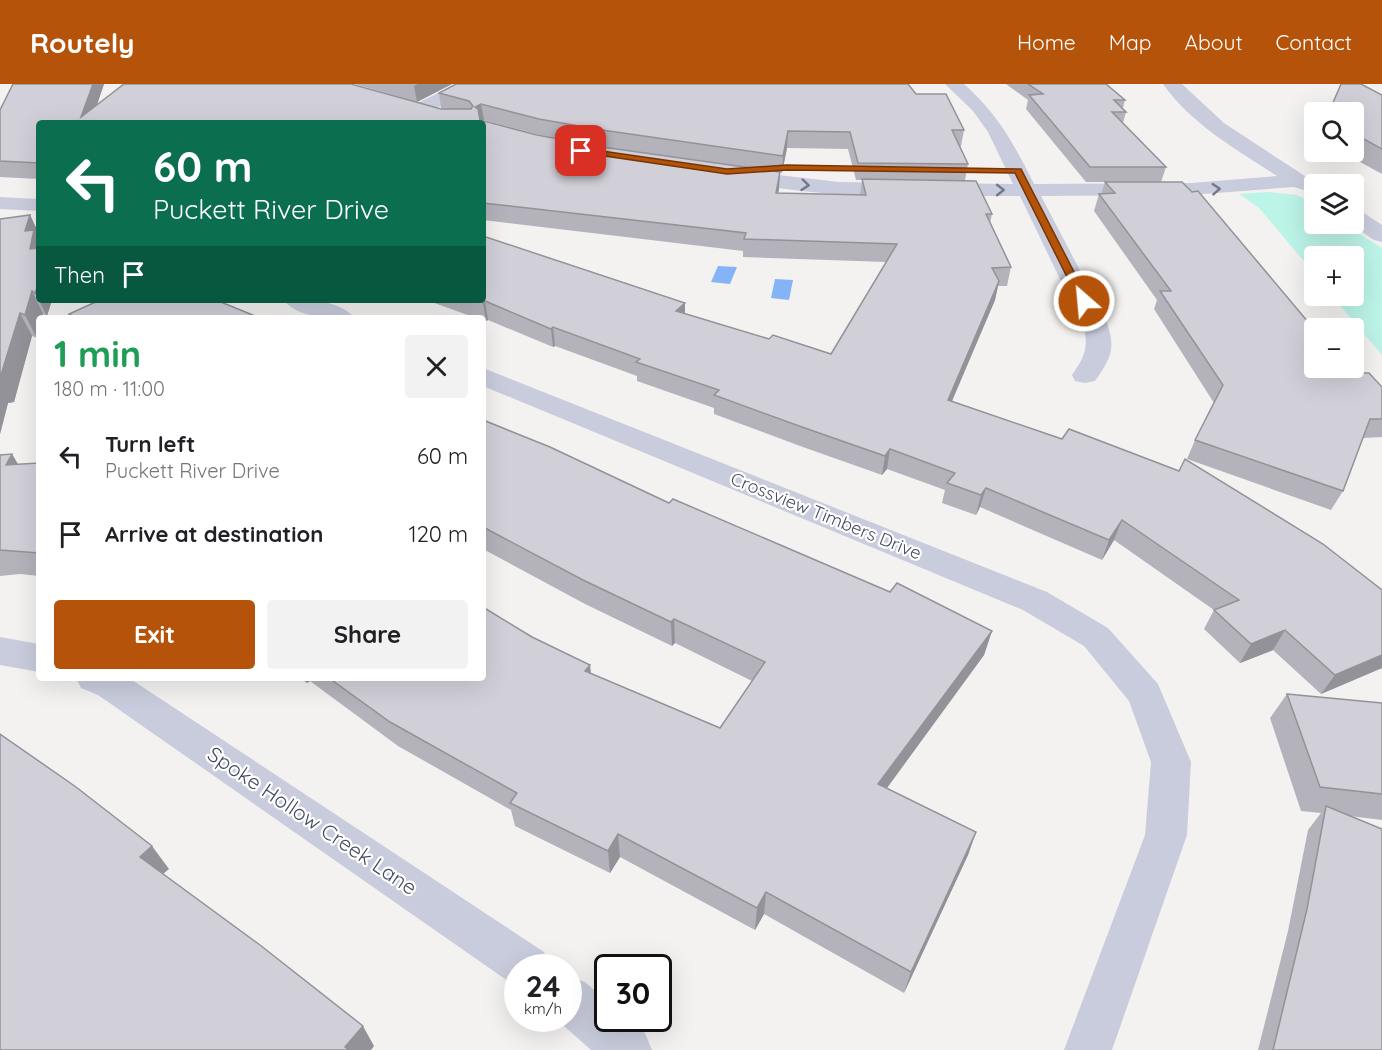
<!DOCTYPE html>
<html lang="en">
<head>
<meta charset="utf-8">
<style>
  body { margin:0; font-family:Quicksand,sans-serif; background:#f2f2f2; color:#202124; height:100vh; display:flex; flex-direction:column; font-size:22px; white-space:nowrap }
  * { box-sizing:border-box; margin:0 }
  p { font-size:20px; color:#757577 }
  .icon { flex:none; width:33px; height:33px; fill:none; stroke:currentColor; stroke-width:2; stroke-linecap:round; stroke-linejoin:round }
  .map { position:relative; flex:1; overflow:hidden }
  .drawer { position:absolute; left:36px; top:231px; width:450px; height:366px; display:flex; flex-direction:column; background:#fff; border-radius:6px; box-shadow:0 6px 24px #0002 }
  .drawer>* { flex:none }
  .top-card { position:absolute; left:36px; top:36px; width:450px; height:183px; border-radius:6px; box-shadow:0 6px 24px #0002; background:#0b6e4f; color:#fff; overflow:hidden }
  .tools { position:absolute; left:1304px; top:18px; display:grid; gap:12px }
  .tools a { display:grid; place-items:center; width:60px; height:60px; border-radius:6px; background:#fff; box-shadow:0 6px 24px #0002; font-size:30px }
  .speed { position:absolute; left:504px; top:870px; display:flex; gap:12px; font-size:30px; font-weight:700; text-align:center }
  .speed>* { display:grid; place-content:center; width:78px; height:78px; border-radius:50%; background:#fff; box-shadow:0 6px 24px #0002; line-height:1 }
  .speed small { font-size:15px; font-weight:400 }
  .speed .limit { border:3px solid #111; border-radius:9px; background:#fff; color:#111 }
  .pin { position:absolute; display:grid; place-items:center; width:51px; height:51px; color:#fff; margin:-26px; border-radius:12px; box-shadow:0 3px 9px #0006 }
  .me { position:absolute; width:66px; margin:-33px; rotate:333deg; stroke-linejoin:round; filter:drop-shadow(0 0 4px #0008) }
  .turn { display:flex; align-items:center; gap:21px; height:126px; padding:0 18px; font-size:27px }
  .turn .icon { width:78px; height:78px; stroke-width:2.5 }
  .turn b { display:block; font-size:42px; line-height:51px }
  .then { display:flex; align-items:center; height:57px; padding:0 18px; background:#0003; gap:12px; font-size:22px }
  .round { display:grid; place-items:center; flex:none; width:63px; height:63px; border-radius:6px; background:#f2f2f2 }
  .head { display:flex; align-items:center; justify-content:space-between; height:102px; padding:0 18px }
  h1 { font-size:36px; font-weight:700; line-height:45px; color:#1e9e55 }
  .button { display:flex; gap:12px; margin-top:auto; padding:12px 18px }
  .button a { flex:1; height:69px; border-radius:6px; background:#b45309; color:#fff; font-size:24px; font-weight:700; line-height:69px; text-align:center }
  .button a+a { background:#f2f2f2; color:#202124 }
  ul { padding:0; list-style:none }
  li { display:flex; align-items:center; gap:18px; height:78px; padding:0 18px }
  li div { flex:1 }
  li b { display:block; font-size:22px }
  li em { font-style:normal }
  header { display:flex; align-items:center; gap:36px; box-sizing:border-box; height:84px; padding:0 30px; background:#b45309; color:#fff }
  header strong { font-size:28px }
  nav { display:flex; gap:33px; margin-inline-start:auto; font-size:21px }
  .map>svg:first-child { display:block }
  .green { fill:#bcf4e7 }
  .water { fill:#84b4f6 }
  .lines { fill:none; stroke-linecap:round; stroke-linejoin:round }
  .minor { fill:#c9ccdc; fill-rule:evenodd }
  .wall { fill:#b4b3bb; fill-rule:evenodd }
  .shaded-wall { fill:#929298 }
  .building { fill:#d1d0d9; stroke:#929298; stroke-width:1.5 }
  .oneway { stroke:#74788c }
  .route { fill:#b45309; stroke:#753606; stroke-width:1.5 }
  .labels { text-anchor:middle; stroke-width:4.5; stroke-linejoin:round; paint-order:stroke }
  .street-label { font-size:18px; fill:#464b61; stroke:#fff }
  .near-street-label { font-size:21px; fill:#464b61; stroke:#fff }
</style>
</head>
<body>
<header>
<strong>Routely</strong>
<nav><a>Home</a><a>Map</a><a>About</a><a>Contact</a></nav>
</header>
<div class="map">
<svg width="1382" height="966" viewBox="0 0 1382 966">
  <rect width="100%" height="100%" fill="#f4f2f1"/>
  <path class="green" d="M1268,108L1297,111L1314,120V140H1344L1382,164V271L1332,212H1353V172H1314V189L1259,124L1239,110Z"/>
  <g class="water">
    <path d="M718,182L737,183L730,200L711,198Z"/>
    <path d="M775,195L793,196L789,216L771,214Z"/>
  </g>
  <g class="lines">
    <g class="minor">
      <path d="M457,0H480L477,4L425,30H411L409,26L411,22Z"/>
      <path d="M945,0H964C998,30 1014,60 1034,100L1191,99L1277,92C1237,66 1191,40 1163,0H1182L1224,39L1311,96L1314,100L1311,104L1304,106L1294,103L1191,111L1041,112L1106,236C1116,264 1112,273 1095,297L1085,299L1075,297L1072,291C1083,275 1089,265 1084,245L1020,112C923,112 823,118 729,94L726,90L729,86L736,84L770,90L839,98L1013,100L988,48L973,27Z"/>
      <path d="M0,113L39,115V127L0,125Z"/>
      <path d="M1353,125L1361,127L1382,141V158L1374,156L1350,140H1353Z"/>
      <path d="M284,216C304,216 341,215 354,234C333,234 297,235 284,216Z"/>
      <path d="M483,284L1047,508L1108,544L1158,600L1191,678L1187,751L1112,966H1064L1145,751L1151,678L1129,617L1084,562L1023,526L483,302Z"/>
      <path d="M0,553L39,560V588L0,581Z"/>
      <path d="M76,594H129L544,868L551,884H518V902L512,900L98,611L81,604Z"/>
      <path d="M568,892L585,898L608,918V934H628L645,949L652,966H591L555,934H568Z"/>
    </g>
  </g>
  <g class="wall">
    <path d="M13,0H104L97,20L441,25H444L441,24L439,9L916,10L964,46L961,62H960L968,80L965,96L992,130L990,139L1011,183L1007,202H998L995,216L951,318L1382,584L1321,610L1273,566L1240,579L1204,545L1214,526L1114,456L1102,476L980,423L976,431L942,419L945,406L887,385L882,391L800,362L714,330V324L637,297V292L555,262L553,263L488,236L486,237H483V234H476L426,216H483L685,229L769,255L831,270L886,178L743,173V167L483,136V39H39V95L0,93V26ZM484,36L540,51L603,63L537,51L482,37ZM787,64L848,65L856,96H862L860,111L778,109L780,88L782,89Z"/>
    <path d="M355,0H452L417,18Z"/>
    <path d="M1006,0H1106L1125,16L1123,24L1126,28L1123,39L1166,83L1161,98L1351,289L1382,303V353L1363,354L1343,407L1331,426L1187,375L1195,356L1214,319L1154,225L1157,216L1094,127L1099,110H1101L1105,98H1086L1026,25L1028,16Z"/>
    <path d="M1382,11V90L1342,68H1353V28Z"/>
    <path d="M30,131L39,150V216H52L47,232L43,230L37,254L32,252L14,318L8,319L0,350V135Z"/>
    <path d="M483,335L669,419L890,508L992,547L984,571L887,704L976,748L968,771L904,909L764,830L755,846L620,773L610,789L515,742L511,726L398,662L310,597L307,599L299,594H483L591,589L720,644L752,597L675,559L672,562L585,520L483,465Z"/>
    <path d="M12,370L18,380L39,379V492L20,490L0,492V371Z"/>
    <path d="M1287,610L1382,619V736L1350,732L1382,966H1258L1288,847L1308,746L1321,729L1301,727L1270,634Z"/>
  </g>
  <g class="shaded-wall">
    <path d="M93,0H104L91,39L81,33Z"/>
    <path d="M418,0H452L417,18L414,2Z"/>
    <path d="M481,20L484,36L478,39L475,23Z"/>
    <path d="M788,47L787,64L782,89L783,72Z"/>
    <path d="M780,88L779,105L775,126L776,109Z"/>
    <path d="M30,131L39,150V184L30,165L25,147Z"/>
    <path d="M999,197L995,216L944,336L948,316Z"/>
    <path d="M39,198V216H52L47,232L35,209Z"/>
    <path d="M32,207L43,230L42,234H39V247L37,254L25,231Z"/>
    <path d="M485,217L488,236L486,237L483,219Z"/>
    <path d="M685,219V238L676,227Z"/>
    <path d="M20,229L32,252L14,318L8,319L0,350V294Z"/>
    <path d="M553,243L555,262L553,263L551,245Z"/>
    <path d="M890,365L887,385L882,391L885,372Z"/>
    <path d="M12,370L26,395L6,381Z"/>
    <path d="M986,404L980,423L976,431L981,411Z"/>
    <path d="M1122,436L1114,456L1102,476L1109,456Z"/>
    <path d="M674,535L675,559L672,562L671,538Z"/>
    <path d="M1285,546L1273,566L1240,579L1251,560Z"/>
    <path d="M992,547L984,571L873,723L878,700Z"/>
    <path d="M1382,571V584L1321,610L1335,591Z"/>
    <path d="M590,581L593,606L585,587Z"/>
    <path d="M305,594H309L310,597L307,599Z"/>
    <path d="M976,748L968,771L904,909L911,888Z"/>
    <path d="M618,750L620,773L610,789L608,767Z"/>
    <path d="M152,762L169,785L157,795L140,773Z"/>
    <path d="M766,808L764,830L755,846L757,824Z"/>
    <path d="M363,942L374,962L371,966H347L345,963Z"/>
  </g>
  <g class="building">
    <path d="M13,0H93L81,33L124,0H351L441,25H471L473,22L469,17L439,9L456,0H908L916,10H946L964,46H952L968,80L858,79L850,48L788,47L783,72L602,46L539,35L481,20L475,23L478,25L480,36L537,51L602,63L780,88L776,109L866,111L862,95L976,97L992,130H986L1011,183L992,184L999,197L948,316L1062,355L1069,345L1179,387L1185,375L1323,460L1382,506V571L1335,591L1285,546L1251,560L1214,526L1239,516L1122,436L1109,456L986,404L981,411L947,399L955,389L890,365L885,372L802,343L714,311L719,306L636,278L640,275L553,243L551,245L485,217L483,219L474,216H483V152L685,219L676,227L769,255L773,251L831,270L897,160L744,155L746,149L483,119V39H39V79L0,77V26Z"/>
    <path d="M1028,0H1106L1125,16H1114L1126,28H1112L1166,83H1090L1029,11L1043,10Z"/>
    <path d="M1341,0H1361L1382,11V65L1353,49V28H1329Z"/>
    <path d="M1105,98H1182L1192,108L1198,107L1314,245V284H1347L1351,289H1369L1382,303V335H1370L1343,407L1195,356L1223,301L1160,207H1171L1099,110L1115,109Z"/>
    <path d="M30,131L25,147L34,146L30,165L39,164V198L35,209L32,207L25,231L20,229L0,294V135Z"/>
    <path d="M100,216H216L260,234H76L69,230Z"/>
    <path d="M483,336L550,363L669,419L673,415L890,508L897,499L992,547L878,700L976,748L911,888L766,808L757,824L618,750L608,767L510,719L517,709L390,638L329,594H483V523L532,553L590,581L585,587L720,644L765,578L674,535L671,538L583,496L483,443Z"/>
    <path d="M12,370L6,381L39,379V469L0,466V371Z"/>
    <path d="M1287,610L1382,619V710L1320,703Z"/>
    <path d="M0,650L76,703L152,762L140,773L260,861L363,942L345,963L349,966H0Z"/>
    <path d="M1326,722L1382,745V966H1273L1307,825Z"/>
  </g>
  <defs><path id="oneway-chevron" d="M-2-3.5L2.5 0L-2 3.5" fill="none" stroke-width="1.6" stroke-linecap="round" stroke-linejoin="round" transform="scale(1.5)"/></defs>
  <g class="oneway">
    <use href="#oneway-chevron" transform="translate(805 101) rotate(6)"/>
    <use href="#oneway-chevron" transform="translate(1216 105) rotate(-4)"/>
    <use href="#oneway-chevron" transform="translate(1000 106)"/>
  </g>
  <path class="route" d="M581,64L727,85L787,81L1021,85L1089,217L1084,220L1079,217L1015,89L787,86L727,90L578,68V65Z"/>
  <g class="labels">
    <g class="street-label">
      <text transform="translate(826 432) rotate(22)" y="6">Crossview Timbers Drive</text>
    </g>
    <g class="near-street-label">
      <text transform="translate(312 737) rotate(34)" y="7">Spoke Hollow Creek Lane</text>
    </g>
  </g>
</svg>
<div class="tools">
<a><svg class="icon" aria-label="search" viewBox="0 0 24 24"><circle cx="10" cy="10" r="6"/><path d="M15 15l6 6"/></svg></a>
<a><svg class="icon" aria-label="layers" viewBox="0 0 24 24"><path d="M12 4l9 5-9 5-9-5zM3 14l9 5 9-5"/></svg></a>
<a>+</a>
<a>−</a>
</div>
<div class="speed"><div>24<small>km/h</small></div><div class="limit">30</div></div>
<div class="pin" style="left:581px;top:67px;background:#d93025"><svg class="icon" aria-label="arrive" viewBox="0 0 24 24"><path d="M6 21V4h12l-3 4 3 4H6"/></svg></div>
<svg class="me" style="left:1084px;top:217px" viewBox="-20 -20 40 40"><circle r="17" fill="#b45309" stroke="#fff" stroke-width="3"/><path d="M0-11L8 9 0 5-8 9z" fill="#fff"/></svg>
<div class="top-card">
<div class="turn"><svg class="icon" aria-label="left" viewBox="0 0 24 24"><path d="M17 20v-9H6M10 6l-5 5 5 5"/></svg><div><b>60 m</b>Puckett River Drive</div></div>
<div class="then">Then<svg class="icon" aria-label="arrive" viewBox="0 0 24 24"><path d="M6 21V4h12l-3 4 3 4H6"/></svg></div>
</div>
<section class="drawer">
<div class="head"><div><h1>1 min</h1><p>180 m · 11:00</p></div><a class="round"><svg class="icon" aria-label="close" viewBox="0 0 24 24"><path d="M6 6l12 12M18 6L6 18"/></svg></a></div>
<ul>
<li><svg class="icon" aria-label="left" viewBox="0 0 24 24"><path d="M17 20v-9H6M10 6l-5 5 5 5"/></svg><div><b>Turn left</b><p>Puckett River Drive</p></div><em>60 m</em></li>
<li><svg class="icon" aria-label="arrive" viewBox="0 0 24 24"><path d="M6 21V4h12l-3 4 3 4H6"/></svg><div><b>Arrive at destination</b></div><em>120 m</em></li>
</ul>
<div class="button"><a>Exit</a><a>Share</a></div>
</section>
</div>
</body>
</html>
